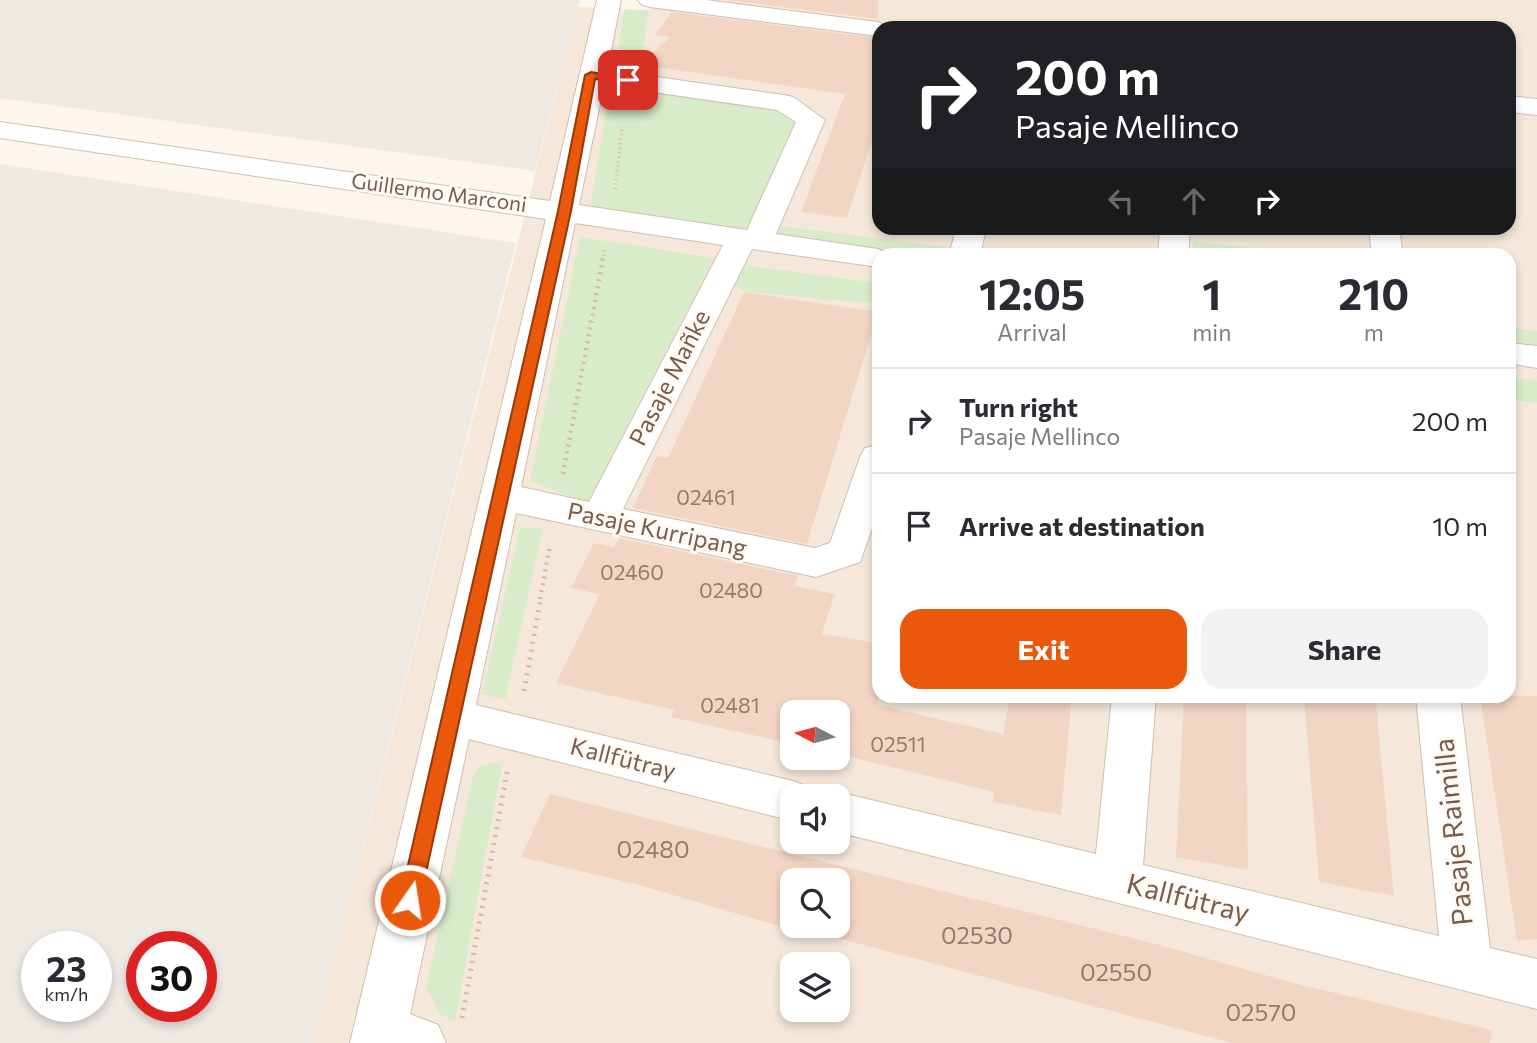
<!DOCTYPE html>
<html lang="en">
<head>
<meta charset="utf-8">
<style>
  body { margin:0; font-family:Commissioner,sans-serif; background:#f2f2f3; color:#2b2b33; height:100vh; display:flex; flex-direction:column; font-size:26px; white-space:nowrap }
  * { box-sizing:border-box; margin:0 }
  p { font-size:23px; color:#7c7c81 }
  .icon { flex:none; width:38px; height:38px; fill:none; stroke:currentColor; stroke-width:2; stroke-linecap:round; stroke-linejoin:round }
  .map { position:relative; flex:1; overflow:hidden }
  .side { position:absolute; left:872px; top:248px; width:644px; height:455px; display:flex; flex-direction:column; background:#fff; border-radius:21px; box-shadow:0 4px 10px #0003 }
  .side>* { flex:none }
  .banner { position:absolute; left:872px; top:21px; width:644px; height:214px; border-radius:21px; box-shadow:0 4px 10px #0003; background:#202124; color:#fff; overflow:hidden }
  .needle { width:46px; rotate:276deg }
  .controls { position:absolute; left:780px; top:700px; display:grid; gap:14px }
  .controls a { display:grid; place-items:center; width:70px; height:70px; border-radius:14px; background:#fff; box-shadow:0 4px 10px #0003; font-size:35px }
  .speed { position:absolute; left:21px; top:931px; display:flex; gap:14px; font-size:35px; font-weight:700; text-align:center }
  .speed>* { display:grid; place-content:center; width:91px; height:91px; border-radius:50%; background:#fff; box-shadow:0 4px 10px #0003; line-height:1 }
  .speed small { font-size:18px; font-weight:400 }
  .speed .limit { border:10px solid #d22; background:#fff; color:#111 }
  .pin { position:absolute; display:grid; place-items:center; width:60px; height:60px; color:#fff; margin:-30px; border-radius:14px; box-shadow:0 4px 10px #0006 }
  .me { position:absolute; width:77px; margin:-38px; rotate:13deg; stroke-linejoin:round; filter:drop-shadow(0 0 5px #0008) }
  .turn { display:flex; align-items:center; gap:24px; height:147px; padding:0 28px; font-size:32px }
  .turn .icon { width:91px; height:91px; stroke-width:2.5 }
  .turn b { display:block; font-size:49px; line-height:60px }
  .lanes { display:flex; align-items:center; height:66px; padding:0 28px; background:#0003; justify-content:center; gap:35px; direction:ltr }
  .lanes .off { opacity:.35 }
  .eta { display:flex; justify-content:space-evenly; align-items:center; height:119px; text-align:center }
  .eta b { font-size:42px; font-weight:700; line-height:49px }
  .action { display:flex; gap:14px; margin-top:auto; padding:14px 28px }
  .action a { flex:1; height:80px; border-radius:21px; background:#ea580c; color:#fff; font-size:28px; font-weight:700; line-height:80px; text-align:center }
  .action a+a { background:#f2f2f3; color:#2b2b33 }
  ul { padding:0; list-style:none }
  li { display:flex; align-items:center; gap:21px; height:105px; padding:0 28px; border-top:2px solid #e1e1e2 }
  li div { flex:1 }
  li b { display:block; font-size:26px }
  li em { font-style:normal }
  .map>svg:first-child { display:block }
  .residential { fill:#f5e8da; fill-rule:evenodd }
  .industrial { fill:#efe9e4; fill-rule:evenodd }
  .green { fill:#d8ecc9 }
  .building { fill:#f3d5c3; fill-rule:evenodd }
  .lines { fill:none; stroke-linecap:round; stroke-linejoin:round }
  .street-casing { stroke:#d1beb0; stroke-width:2 }
  .path-far2 { stroke:#d9b8a5; stroke-width:3.5; stroke-dasharray:1 3.5; stroke-linecap:butt }
  .path-far1 { stroke:#d9b8a5; stroke-width:4.5; stroke-dasharray:2 5; stroke-linecap:butt }
  .path { stroke:#d9b8a5; stroke-width:5; stroke-dasharray:2 6; stroke-linecap:butt }
  .street { fill:#fff; fill-rule:evenodd }
  .route { fill:#ea580c; stroke:#983908; stroke-width:2 }
  .labels { text-anchor:middle; stroke-width:6; stroke-linejoin:round; paint-order:stroke }
  .far-street-label { font-size:21px; fill:#7a5c4d; stroke:#fffaf3 }
  .number-label { font-size:21px; fill:#987a6a }
  .street-label { font-size:24px; fill:#7a5c4d; stroke:#fffaf3 }
  .near-number-label { font-size:24px; fill:#987a6a }
  .near-street-label { font-size:28px; fill:#7a5c4d; stroke:#fffaf3 }
</style>
</head>
<body>
<div class="map">
<svg width="1537" height="1043" viewBox="0 0 1537 1043">
  <rect width="100%" height="100%" fill="#fdf6ec"/>
  <path class="residential" d="M652,0H1537V1043H313L578,7L649,10ZM878,28H1508V228H878ZM878,256H1508V696H878ZM793,712H838V758H793ZM793,796H838V842H793ZM793,880H838V926H793ZM793,964H838V1010H793Z"/>
  <g class="industrial">
    <path d="M0,0H580L535,171L0,98Z"/>
    <path d="M0,164L516,243L313,1043H0ZM37,947H96V1006H37ZM142,947H201V1006H142Z"/>
  </g>
  <g class="green">
    <path d="M624,10H649L638,77L615,74Z"/>
    <path d="M610,86L788,111L797,122L748,228L728,231L598,211L591,203Z"/>
    <path d="M781,226L946,247L944,255L878,257L773,244Z"/>
    <path d="M580,237L714,258L587,503L530,481Z"/>
    <path d="M1193,241L1311,255H1192Z"/>
    <path d="M742,265L878,283V304L748,292L733,285Z"/>
    <path d="M1508,328L1537,331V351L1509,348Z"/>
    <path d="M1509,377L1537,381V403L1509,400Z"/>
    <path d="M520,528H543L505,700L482,694Z"/>
    <path d="M494,762L502,765L455,1021L440,1014L426,988L473,775L481,766Z"/>
  </g>
  <g class="building">
    <path d="M727,0H878V19Z"/>
    <path d="M672,12L878,38V122L847,218L801,212L845,94L641,65L670,37L655,35Z"/>
    <path d="M744,292L878,312L807,544L633,508L657,456L668,458Z"/>
    <path d="M619,538L798,576L795,586L835,594L822,634L878,643V705L1003,734L1010,696H1072L1061,815L993,802L994,792L838,754V712H793V744L671,717L674,710L556,683L600,594L571,588L594,543L614,547Z"/>
    <path d="M1184,696H1246L1248,870L1176,857Z"/>
    <path d="M1304,696H1337L1376,703L1394,896L1319,882Z"/>
    <path d="M1480,696H1537V939L1517,941Z"/>
    <path d="M550,794L1156,944L1293,983L1492,1030L1490,1043H1232L815,932L814,935L762,921L639,885L521,857ZM793,880H838V926H793Z"/>
  </g>
  <g class="lines">
    <g class="street-casing">
      <g id="street">
        <path d="M597,0H621L607,70L784,95L793,97L825,120L776,234L878,249L892,256H878V267L752,249L623,509L815,548L830,543L860,457L865,448L878,445V512L860,562L816,577L516,513L476,705L793,781L809,787L814,796H793V821L469,739L410,1014L438,1025L446,1043H350L546,219L0,138V122L550,201ZM604,85L777,110L796,122L747,230L579,205ZM575,223L723,245L589,502L521,487Z"/>
        <path d="M638,0H706L878,22L890,28H878V36L650,7L642,5Z"/>
        <path d="M1508,96L1537,99V115L1508,112Z"/>
        <path d="M956,228H986L980,256H949Z"/>
        <path d="M1160,228H1190L1188,256H1158Z"/>
        <path d="M1369,228H1399L1403,256H1372Z"/>
        <path d="M1508,343L1537,346V368L1508,363Z"/>
        <path d="M1112,696H1156L1143,865L1439,936L1416,696H1460L1490,948L1537,959V1009L838,832V796H826L838,792L1096,854Z"/>
      </g>
    </g>
    <g class="path-far2">
      <path d="M615,189L622,128"/>
      <path d="M603,260L605,249"/>
    </g>
    <g class="path-far1">
      <path d="M563,474L603,258"/>
      <path d="M540,599L550,545"/>
    </g>
    <g class="path">
      <path d="M524,691L541,597"/>
      <path d="M462,1018L507,772"/>
    </g>
    <use href="#street" class="street"/>
  </g>
  <path class="route" d="M591,72L634,80L628,84L595,79L571,211L420,900L417,906L410,909L403,906L400,900L558,211L585,75Z"/>
  <g class="labels">
    <g class="far-street-label">
      <text transform="translate(439 193) rotate(8)" y="7">Guillermo Marconi</text>
    </g>
    <g class="number-label">
      <text x="706" y="505">02461</text>
      <text x="632" y="580">02460</text>
      <text x="731" y="598">02480</text>
      <text x="730" y="713">02481</text>
      <text x="898" y="752">02511</text>
    </g>
    <g class="street-label">
      <text transform="translate(670 378) rotate(-63)" y="8">Pasaje Mañke</text>
      <text transform="translate(657 530) rotate(12)" y="8">Pasaje Kurripang</text>
      <text transform="translate(623 759) rotate(14)" y="8">Kallfütray</text>
    </g>
    <g class="near-number-label">
      <text x="653" y="858">02480</text>
      <text x="977" y="944">02530</text>
      <text x="1116" y="981">02550</text>
      <text x="1261" y="1021">02570</text>
    </g>
    <g class="near-street-label">
      <text transform="translate(1453 832) rotate(-96)" y="10">Pasaje Raimilla</text>
      <text transform="translate(1188 898) rotate(14)" y="10">Kallfütray</text>
    </g>
  </g>
</svg>
<div class="controls">
<a><svg class="needle" viewBox="-14 -14 28 28"><path d="M0-13l5 13h-10z" fill="#e53935"/><path d="M0 13l5-13h-10z" fill="#7c7c81"/></svg></a>
<a><svg class="icon" aria-label="sound" viewBox="0 0 24 24"><path d="M4 9h4l5-4v14l-5-4H4zM17 9q2 3 0 6"/></svg></a>
<a><svg class="icon" aria-label="search" viewBox="0 0 24 24"><circle cx="10" cy="10" r="6"/><path d="M15 15l6 6"/></svg></a>
<a><svg class="icon" aria-label="layers" viewBox="0 0 24 24"><path d="M12 4l9 5-9 5-9-5zM3 14l9 5 9-5"/></svg></a>
</div>
<div class="speed"><div>23<small>km/h</small></div><div class="limit">30</div></div>
<div class="pin" style="left:628px;top:80px;background:#d93025"><svg class="icon" aria-label="arrive" viewBox="0 0 24 24"><path d="M6 21V4h12l-3 4 3 4H6"/></svg></div>
<svg class="me" style="left:410px;top:900px" viewBox="-20 -20 40 40"><circle r="17" fill="#ea580c" stroke="#fff" stroke-width="3"/><path d="M0-11L8 9 0 5-8 9z" fill="#fff"/></svg>
<div class="banner">
<div class="turn"><svg class="icon" aria-label="right" viewBox="0 0 24 24"><path d="M7 20v-9h11M14 6l5 5-5 5"/></svg><div><b>200 m</b>Pasaje Mellinco</div></div>
<div class="lanes"><svg class="icon off" aria-label="left" viewBox="0 0 24 24"><path d="M17 20v-9H6M10 6l-5 5 5 5"/></svg><svg class="icon off" aria-label="ahead" viewBox="0 0 24 24"><path d="M12 20V5M6 11l6-6 6 6"/></svg><svg class="icon" aria-label="right" viewBox="0 0 24 24"><path d="M7 20v-9h11M14 6l5 5-5 5"/></svg></div>
</div>
<section class="side">
<div class="eta">
<div><b>12:05</b><p>Arrival</p></div>
<div><b>1</b><p>min</p></div>
<div><b>210</b><p>m</p></div>
</div>
<ul>
<li><svg class="icon" aria-label="right" viewBox="0 0 24 24"><path d="M7 20v-9h11M14 6l5 5-5 5"/></svg><div><b>Turn right</b><p>Pasaje Mellinco</p></div><em>200 m</em></li>
<li><svg class="icon" aria-label="arrive" viewBox="0 0 24 24"><path d="M6 21V4h12l-3 4 3 4H6"/></svg><div><b>Arrive at destination</b></div><em>10 m</em></li>
</ul>
<div class="action"><a>Exit</a><a>Share</a></div>
</section>
</div>
</body>
</html>
